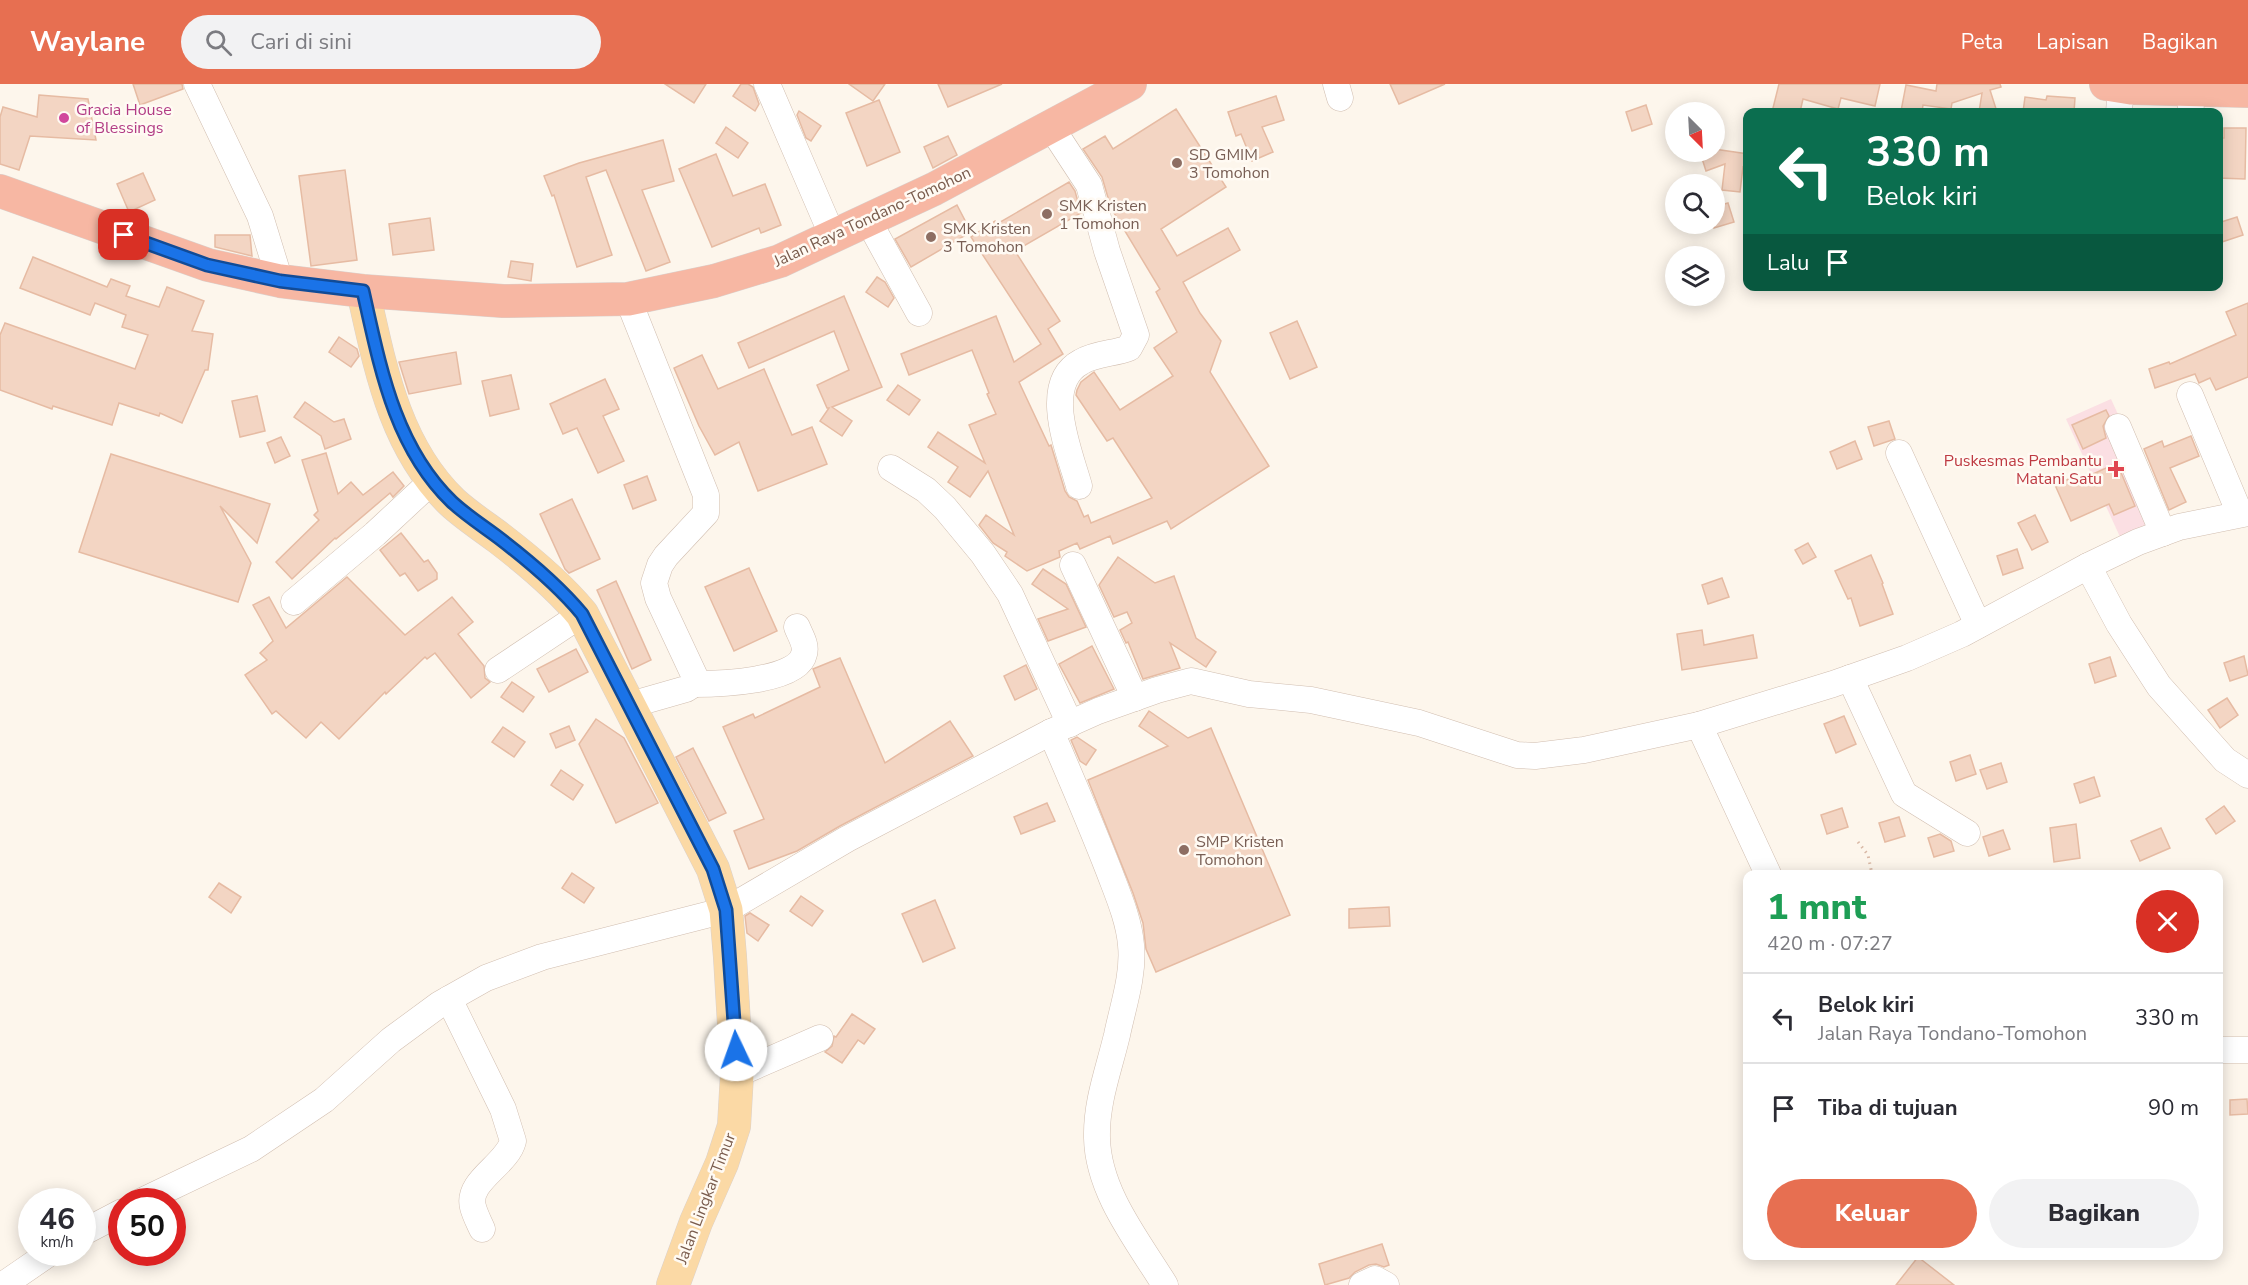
<!DOCTYPE html>
<html lang="id">
<head>
<meta charset="utf-8">
<style>
  body { margin:0; font-family:"Nunito Sans",sans-serif; background:#f2f2f3; color:#2b2b33; height:100vh; display:flex; flex-direction:column; font-size:22px; white-space:nowrap }
  * { box-sizing:border-box; margin:0 }
  p { font-size:20px; color:#7c7c81 }
  .icon { flex:none; width:33px; height:33px; fill:none; stroke:currentColor; stroke-width:2; stroke-linecap:round; stroke-linejoin:round }
  .map { position:relative; flex:1; overflow:hidden }
  .sheet { position:absolute; left:1743px; top:786px; width:480px; height:390px; display:flex; flex-direction:column; background:#fff; border-radius:12px; box-shadow:0 3px 15px #0003 }
  .sheet>* { flex:none }
  .hud { position:absolute; left:1743px; top:24px; width:480px; height:183px; border-radius:12px; box-shadow:0 3px 15px #0003; background:#0b6e4f; color:#fff; overflow:hidden }
  .needle { width:39px; rotate:156deg }
  .tools { position:absolute; left:1665px; top:18px; display:grid; gap:12px }
  .tools a { display:grid; place-items:center; width:60px; height:60px; border-radius:50%; background:#fff; box-shadow:0 3px 15px #0003; font-size:30px }
  .speed { position:absolute; left:18px; top:1104px; display:flex; gap:12px; font-size:30px; font-weight:700; text-align:center }
  .speed>* { display:grid; place-content:center; width:78px; height:78px; border-radius:50%; background:#fff; box-shadow:0 3px 15px #0003; line-height:1 }
  .speed small { font-size:15px; font-weight:400 }
  .speed .limit { border:9px solid #d22; background:#fff; color:#111 }
  .pin { position:absolute; display:grid; place-items:center; width:51px; height:51px; color:#fff; margin:-26px; border-radius:12px; box-shadow:0 3px 9px #0006 }
  .me { position:absolute; width:66px; margin:-33px; rotate:357deg; stroke-linejoin:round; filter:drop-shadow(0 0 4px #0008) }
  .turn { display:flex; align-items:center; gap:21px; height:126px; padding:0 24px; font-size:27px }
  .turn .icon { width:78px; height:78px; stroke-width:2.5 }
  .turn b { display:block; font-size:42px; line-height:51px }
  .then { display:flex; align-items:center; height:57px; padding:0 24px; background:#0003; gap:12px; font-size:22px }
  .round { display:grid; place-items:center; flex:none; width:63px; height:63px; border-radius:32px; background:#f2f2f3 }
  .summary { display:flex; align-items:center; justify-content:space-between; height:102px; padding:0 24px }
  h1 { font-size:36px; font-weight:800; line-height:45px; color:#1e9e55 }
  .button { display:flex; gap:12px; margin-top:auto; padding:12px 24px }
  .button a { flex:1; height:69px; border-radius:36px; background:#e76f51; color:#fff; font-size:24px; font-weight:800; line-height:69px; text-align:center }
  .button a+a { background:#f2f2f3; color:#2b2b33 }
  ul { padding:0; list-style:none }
  li { display:flex; align-items:center; gap:18px; height:90px; padding:0 24px; border-top:2px solid #e1e1e2 }
  li div { flex:1 }
  li b { display:block; font-size:22px }
  li em { font-style:normal }
  header { display:flex; align-items:center; gap:36px; box-sizing:border-box; height:84px; padding:0 30px; background:#e76f51; color:#fff }
  header strong { font-size:28px }
  nav { display:flex; gap:33px; margin-inline-start:auto; font-size:21px }
  .search { width:420px; height:54px; background:#f2f2f3; display:flex; align-items:center; gap:15px; box-sizing:border-box; padding:0 21px; border-radius:33px; color:#7c7c81; font-size:22px }
  .map>svg:first-child { display:block }
  .medical { fill:#fbdfe3 }
  .building { fill:#f3d5c3; stroke:#e6bba3; stroke-width:1.5 }
  .lines { fill:none; stroke-linecap:round; stroke-linejoin:round }
  .minor-casing { stroke:#d1beb0; stroke-width:27 }
  .major-casing { stroke:#dad1cd; stroke-width:34 }
  .highway-casing { stroke:#dad1cd; stroke-width:34 }
  .path { stroke:#d9b8a5; stroke-width:3; stroke-dasharray:1.5 4.5; stroke-linecap:butt }
  .minor { stroke:#fff; stroke-width:26 }
  .major { stroke:#fbd9a5; stroke-width:33 }
  .highway { stroke:#f7b7a3; stroke-width:33 }
  .route-casing { stroke:#114b97; stroke-width:15 }
  .route { stroke:#1a73e8; stroke-width:10 }
  .hotel-dot { fill:#d1479c; stroke:#fffaf3; stroke-width:2 }
  .education-dot { fill:#8d6e63; stroke:#fffaf3; stroke-width:2 }
  .health-dot { fill:#e0444e; stroke:#fffaf3; stroke-width:2 }
  .labels { text-anchor:middle; stroke-width:5; stroke-linejoin:round; paint-order:stroke }
  .hotel-label { font-size:16px; fill:#b23c85; stroke:#fffaf3; text-anchor:start }
  .education-label { font-size:16px; fill:#785e54; stroke:#fffaf3; text-anchor:start }
  .street-label { font-size:16px; fill:#7a5c4d; stroke:#fffaf3 }
  .health-label { font-size:16px; fill:#be3a42; stroke:#fffaf3; text-anchor:end }
</style>
</head>
<body>
<header>
<strong>Waylane</strong>
<div class="search"><svg class="icon" aria-label="search" viewBox="0 0 24 24"><circle cx="10" cy="10" r="6"/><path d="M15 15l6 6"/></svg>Cari di sini</div>
<nav><a>Peta</a><a>Lapisan</a><a>Bagikan</a></nav>
</header>
<div class="map">
<svg width="2248" height="1201" viewBox="0 0 2248 1201">
  <rect width="100%" height="100%" fill="#fdf6ec"/>
  <path class="medical" d="M2111,315L2166,435L2121,455L2066,335Z"/>
  <g class="building">
    <path d="M133,0H182L183,5L140,21Z"/>
    <path d="M665,0H706L694,19Z"/>
    <path d="M741,0H748L753,3L759,20L755,27L733,12Z"/>
    <path d="M849,0H885L873,17Z"/>
    <path d="M938,0H1002L948,23Z"/>
    <path d="M1390,0H1445L1399,20Z"/>
    <path d="M1779,0H1880L1875,22L1841,14L1838,25L1803,15L1800,28H1772Z"/>
    <path d="M1937,0H2000L2001,3L1990,6L1997,28H1979L1982,9L1952,19L1951,25L1923,21L1922,28L1901,27L1906,1L1936,7Z"/>
    <path d="M39,11L88,15L96,56L30,52L19,86L0,80V33L3,23L37,33Z"/>
    <path d="M1276,12L1284,36L1262,43L1273,68L1252,77L1241,50L1236,52L1228,28Z"/>
    <path d="M2047,12L2075,14L2074,28H2023L2025,13L2046,16Z"/>
    <path d="M879,16L900,68L867,82L846,29Z"/>
    <path d="M1646,21L1652,40L1632,47L1626,28Z"/>
    <path d="M1176,25L1226,103L1161,145L1177,172L1228,144L1240,166L1183,198L1200,229L1221,257L1210,288L1269,382L1171,445L1167,437L1113,460L1110,452L1080,465L1077,459L1059,467L1060,473L1027,487L1005,472L1007,468L993,459L979,441L986,431L1014,451L988,387L970,413L948,398L958,383L928,363L938,348L985,379L969,341L996,330L987,310L989,309L972,266L909,291L901,270L996,232L1014,278L1041,260L971,153L995,137L997,140L1069,98L1075,107L1081,129L1015,167L1060,237L1048,245L1063,270L1019,298L1049,362L1051,361L1065,407L1069,413L1077,417L1084,433L1088,431L1091,439L1152,414L1113,354L1107,357L1076,311L1077,306L1081,298L1094,288L1120,326L1173,292L1154,264L1177,248L1156,208L1160,205L1111,124L1102,93L1083,65L1105,52L1113,65Z"/>
    <path d="M799,27L821,42L811,57L806,54L797,31Z"/>
    <path d="M726,43L748,59L738,74L716,59Z"/>
    <path d="M2224,44H2246L2245,95L2218,94V54H2224Z"/>
    <path d="M948,52L957,71L933,84L924,63Z"/>
    <path d="M663,56L674,97L642,106L670,178L646,187L606,86L586,93L612,171L577,183L554,111L552,112L544,92L579,79Z"/>
    <path d="M1714,65L1748,70V84L1743,83L1740,108L1722,106L1725,80L1706,87L1700,68H1714Z"/>
    <path d="M716,70L733,112L765,100L781,141L761,149L759,144L712,163L679,85Z"/>
    <path d="M345,86L357,176L311,182L299,92Z"/>
    <path d="M143,89L155,116L129,128L117,100Z"/>
    <path d="M1728,119L1734,138L1714,144V123Z"/>
    <path d="M957,121L971,148L911,183L895,155Z"/>
    <path d="M2237,133L2243,151L2222,158L2218,139Z"/>
    <path d="M430,134L434,166L393,171L389,140Z"/>
    <path d="M215,151H250L252,172L215,163Z"/>
    <path d="M33,173L107,203L111,195L130,202L126,212L159,223L167,203L204,217L192,247L213,250L208,286H205L182,339L160,329L159,332L119,319L112,341L53,322L52,325L0,306V251L5,239L135,285L148,251L122,243L126,231L95,219L90,231L20,204Z"/>
    <path d="M511,177L533,180L531,197L508,193Z"/>
    <path d="M877,193L885,198L894,214L888,223L866,208Z"/>
    <path d="M844,212L882,303L832,323L852,337L842,352L820,337L829,324H827L817,301L849,286L834,247L749,284L738,259Z"/>
    <path d="M2248,219V293L2216,306L2210,294L2199,299L2195,290L2155,304L2149,285L2169,278L2170,280L2236,251L2226,228Z"/>
    <path d="M1297,237L1317,283L1290,295L1270,249Z"/>
    <path d="M339,253L357,265L359,272L351,283L329,268Z"/>
    <path d="M456,268L461,300L409,310L399,278Z"/>
    <path d="M702,271L718,305L764,285L792,351L812,343L827,380L758,407L739,358L715,371L699,342L674,284Z"/>
    <path d="M511,291L519,325L490,332L482,297Z"/>
    <path d="M605,295L619,325L603,332L624,377L598,389L577,344L563,350L550,320Z"/>
    <path d="M898,301L920,316L909,331L887,316Z"/>
    <path d="M257,312L265,347L240,353L232,317Z"/>
    <path d="M305,318L334,338L344,335L351,355L325,365L321,352L294,333Z"/>
    <path d="M2106,326L2109,332L2103,342L2106,354L2083,365L2072,341Z"/>
    <path d="M1889,337L1895,355L1874,362L1868,343Z"/>
    <path d="M2191,352L2199,372L2170,384L2186,418L2169,426L2144,365L2162,357L2164,363Z"/>
    <path d="M281,353L290,372L275,379L267,359Z"/>
    <path d="M1855,357L1862,375L1837,385L1830,368Z"/>
    <path d="M326,369L338,410L351,398L363,411L393,388L404,402L393,413L390,409L336,455L335,454L292,495L276,478L319,436L314,431L318,427L302,376Z"/>
    <path d="M111,370L270,420L257,459L220,422L251,479L238,518L79,468Z"/>
    <path d="M2117,379L2135,422L2114,431L2109,420L2071,437L2055,401L2078,391L2080,396Z"/>
    <path d="M647,392L656,416L633,425L624,401Z"/>
    <path d="M572,415L600,475L569,489L565,485L540,430Z"/>
    <path d="M2035,431L2048,458L2032,466L2018,439Z"/>
    <path d="M401,449L424,478L428,476L437,489V495L418,507L405,489L400,492L380,466Z"/>
    <path d="M1808,459L1816,473L1803,480L1795,466Z"/>
    <path d="M2017,465L2023,484L2003,491L1997,472Z"/>
    <path d="M1871,471L1883,499L1882,500L1893,530L1860,542L1851,514L1848,515L1835,487Z"/>
    <path d="M1118,473L1155,499L1174,492L1196,554L1216,568L1206,583L1170,559L1180,584L1143,595L1128,558L1126,559L1120,546L1132,539L1127,528L1114,533L1099,501Z"/>
    <path d="M749,484L777,547L734,567L705,503Z"/>
    <path d="M1043,485L1066,500L1086,543L1048,557L1038,535L1068,525L1032,500Z"/>
    <path d="M347,493L405,551L452,513L473,538L458,550L484,582L485,594L490,598L471,614L435,569L427,575L425,573L386,610L385,608L339,655L321,638L306,654L276,627L272,630L245,591L267,576L260,569L273,557L253,521L269,513L286,544Z"/>
    <path d="M1722,494L1729,513L1708,520L1702,501Z"/>
    <path d="M616,497L651,576L632,585L597,506Z"/>
    <path d="M1702,546L1704,561L1753,551L1757,574L1682,586L1677,550Z"/>
    <path d="M1092,562L1114,605L1080,619L1059,580Z"/>
    <path d="M576,565L588,588L549,608L537,585Z"/>
    <path d="M2244,572L2248,591L2230,597L2224,579Z"/>
    <path d="M2110,573L2116,592L2095,599L2089,580Z"/>
    <path d="M840,574L885,679L950,637L973,672L840,742L797,767L749,785L734,747L764,735L723,643L753,630L755,634L820,603L813,585Z"/>
    <path d="M1026,581L1037,605L1015,616L1004,592Z"/>
    <path d="M512,598L534,613L523,628L501,613Z"/>
    <path d="M2227,614L2238,631L2220,644L2208,626Z"/>
    <path d="M1149,627L1188,654L1211,644L1290,831L1156,888L1146,865L1143,839L1133,809L1088,696L1168,662L1139,642Z"/>
    <path d="M1844,632L1856,660L1836,669L1824,640Z"/>
    <path d="M596,635L624,654L658,719L616,739L579,660Z"/>
    <path d="M569,642L575,656L556,664L550,650Z"/>
    <path d="M503,643L525,658L514,673L492,658Z"/>
    <path d="M1077,653L1096,666L1086,681L1080,677L1071,656Z"/>
    <path d="M693,664L726,729L709,737L676,673Z"/>
    <path d="M1970,671L1976,690L1956,697L1950,678Z"/>
    <path d="M2001,679L2007,698L1987,705L1980,686Z"/>
    <path d="M561,686L583,701L573,716L551,701Z"/>
    <path d="M2094,693L2100,712L2080,719L2074,700Z"/>
    <path d="M1047,719L1055,737L1021,750L1014,733Z"/>
    <path d="M2224,722L2235,737L2216,750L2206,735Z"/>
    <path d="M1842,724L1848,743L1827,750L1821,731Z"/>
    <path d="M1899,733L1905,752L1885,758L1879,739Z"/>
    <path d="M2076,740L2080,774L2054,778L2050,744Z"/>
    <path d="M2161,744L2170,764L2140,777L2131,757Z"/>
    <path d="M2003,746L2010,765L1989,772L1983,753Z"/>
    <path d="M1940,750L1951,757L1954,767L1934,773L1928,754Z"/>
    <path d="M572,789L594,804L584,819L562,804Z"/>
    <path d="M219,799L241,813L231,829L209,813Z"/>
    <path d="M801,812L823,827L812,842L790,827Z"/>
    <path d="M935,816L955,864L923,878L902,830Z"/>
    <path d="M1389,823L1390,842L1349,844V825Z"/>
    <path d="M750,829L769,841L758,857L747,849L745,832Z"/>
    <path d="M852,930L875,945L864,960L858,956L842,979L825,968L832,962L834,952L836,953Z"/>
    <path d="M2247,1015L2248,1030L2230,1031V1016Z"/>
    <path d="M1382,1160L1389,1181L1384,1183L1376,1180L1369,1181L1355,1188L1349,1194L1325,1201L1319,1180Z"/>
    <path d="M1918,1173L1954,1201H1896Z"/>
  </g>
  <g class="lines">
    <g class="minor-casing">
      <g id="minor">
        <path d="M197,0L260,132L280,197"/>
        <path d="M767,0L833,153"/>
        <path d="M1336,0L1340,14"/>
        <path d="M2190,6L2191,28"/>
        <path d="M2119,28L2121,2"/>
        <path d="M1051,43L1089,101L1107,167L1136,251L1129,264C1114,270 1096,269 1081,278C1040,300 1070,369 1079,402"/>
        <path d="M868,136L919,229"/>
        <path d="M628,215L706,411V429L666,472L660,481L654,499L658,514L695,593L694,600L686,605L630,621"/>
        <path d="M2190,311L2240,430"/>
        <path d="M2118,343L2163,449"/>
        <path d="M1899,369L1978,541"/>
        <path d="M891,384L926,406L945,424L983,470L1010,510L1070,640"/>
        <path d="M1073,481L1135,614"/>
        <path d="M2088,482L2119,540L2159,602L2225,676L2248,691"/>
        <path d="M294,518L375,450L432,397"/>
        <path d="M498,586L582,530"/>
        <path d="M1850,594L1904,710L1967,749"/>
        <path d="M694,600C717,600 798,598 804,570C807,561 800,551 797,543"/>
        <path d="M1699,641L1768,790"/>
        <path d="M1051,648C1071,694 1091,741 1109,787C1118,811 1129,836 1131,861C1134,891 1123,922 1117,951C1109,985 1096,1018 1097,1054C1098,1108 1138,1157 1165,1201"/>
        <path d="M449,915L503,1025L513,1057C507,1081 466,1097 473,1123C475,1131 479,1138 482,1145"/>
        <path d="M2218,966H2248"/>
        <path d="M737,990L820,954"/>
        <path d="M140,1118L251,1065L324,1016L391,956L440,920L486,894L542,873L726,826L847,755L1051,648L1098,627L1157,606L1191,597L1249,610L1311,616L1419,639L1517,671L1535,672L1584,666L1699,641L1833,600L1907,574L1962,550L2088,482L2138,458L2179,443L2248,429"/>
        <path d="M82,1149L122,1128"/>
        <path d="M3,1201L51,1168"/>
        <path d="M1362,1201L1375,1195L1386,1201"/>
      </g>
    </g>
    <g class="major-casing">
      <path id="major" d="M363,207C380,282 394,362 452,418C466,431 483,442 499,454C529,477 558,501 582,530L713,785L726,826L730,873L737,990L734,1042L722,1079L696,1138L673,1201"/>
    </g>
    <g class="highway-casing">
      <g id="highway">
        <path d="M2106,0L2131,4L2248,7"/>
        <path d="M0,107L208,181L280,197L363,207L503,217L628,215L714,197L780,177L934,105L1130,0"/>
      </g>
    </g>
    <path class="path" d="M1858,758L1868,771L1872,790"/>
    <use href="#minor" class="minor"/>
    <use href="#major" class="major"/>
    <use href="#highway" class="highway"/>
  </g>
  <g class="lines">
    <g class="route-casing">
      <path id="route" d="M124,151L207,181L280,197L363,207C380,282 394,362 452,418C466,431 483,442 499,454C529,477 558,501 582,530L713,785L726,826L736,966"/>
    </g>
    <use href="#route" class="route"/>
  </g>
  <circle class="hotel-dot" cx="64" cy="34" r="6"/>
  <g class="education-dot">
    <circle cx="1177" cy="79" r="6"/>
    <circle cx="1047" cy="130" r="6"/>
    <circle cx="931" cy="153" r="6"/>
    <circle cx="1184" cy="766" r="6"/>
  </g>
  <path class="health-dot" d="M2113 376h6v6h6v6h-6v6h-6v-6h-6v-6h6z"/>
  <g class="labels">
    <g class="hotel-label">
      <text x="76" y="31">Gracia House<tspan x="76" dy="18">of Blessings</tspan></text>
    </g>
    <g class="education-label">
      <text x="1189" y="76">SD GMIM<tspan x="1189" dy="18">3 Tomohon</tspan></text>
      <text x="1059" y="127">SMK Kristen<tspan x="1059" dy="18">1 Tomohon</tspan></text>
      <text x="943" y="150">SMK Kristen<tspan x="943" dy="18">3 Tomohon</tspan></text>
      <text x="1196" y="763">SMP Kristen<tspan x="1196" dy="18">Tomohon</tspan></text>
    </g>
    <g class="street-label">
      <text transform="translate(872 132) rotate(-25)" y="6">Jalan Raya Tondano-Tomohon</text>
      <text transform="translate(705 1114) rotate(-69)" y="6">Jalan Lingkar Timur</text>
    </g>
    <g class="health-label">
      <text x="2102" y="382">Puskesmas Pembantu<tspan x="2102" dy="18">Matani Satu</tspan></text>
    </g>
  </g>
</svg>
<div class="tools">
<a><svg class="needle" viewBox="-14 -14 28 28"><path d="M0-13l5 13h-10z" fill="#e53935"/><path d="M0 13l5-13h-10z" fill="#7c7c81"/></svg></a>
<a><svg class="icon" aria-label="search" viewBox="0 0 24 24"><circle cx="10" cy="10" r="6"/><path d="M15 15l6 6"/></svg></a>
<a><svg class="icon" aria-label="layers" viewBox="0 0 24 24"><path d="M12 4l9 5-9 5-9-5zM3 14l9 5 9-5"/></svg></a>
</div>
<div class="speed"><div>46<small>km/h</small></div><div class="limit">50</div></div>
<div class="pin" style="left:124px;top:151px;background:#d93025"><svg class="icon" aria-label="arrive" viewBox="0 0 24 24"><path d="M6 21V4h12l-3 4 3 4H6"/></svg></div>
<svg class="me" style="left:736px;top:966px" viewBox="-20 -20 40 40"><circle r="19" fill="#fff"/><path d="M0-13L10 11 0 6-10 11z" fill="#1a73e8"/></svg>
<div class="hud">
<div class="turn"><svg class="icon" aria-label="left" viewBox="0 0 24 24"><path d="M17 20v-9H6M10 6l-5 5 5 5"/></svg><div><b>330 m</b>Belok kiri</div></div>
<div class="then">Lalu<svg class="icon" aria-label="arrive" viewBox="0 0 24 24"><path d="M6 21V4h12l-3 4 3 4H6"/></svg></div>
</div>
<section class="sheet">
<div class="summary"><div><h1>1 mnt</h1><p>420 m · 07:27</p></div><a class="round" style="background:#d93025;color:#fff"><svg class="icon" aria-label="close" viewBox="0 0 24 24"><path d="M6 6l12 12M18 6L6 18"/></svg></a></div>
<ul>
<li><svg class="icon" aria-label="left" viewBox="0 0 24 24"><path d="M17 20v-9H6M10 6l-5 5 5 5"/></svg><div><b>Belok kiri</b><p>Jalan Raya Tondano-Tomohon</p></div><em>330 m</em></li>
<li><svg class="icon" aria-label="arrive" viewBox="0 0 24 24"><path d="M6 21V4h12l-3 4 3 4H6"/></svg><div><b>Tiba di tujuan</b></div><em>90 m</em></li>
</ul>
<div class="button"><a>Keluar</a><a>Bagikan</a></div>
</section>
</div>
</body>
</html>
